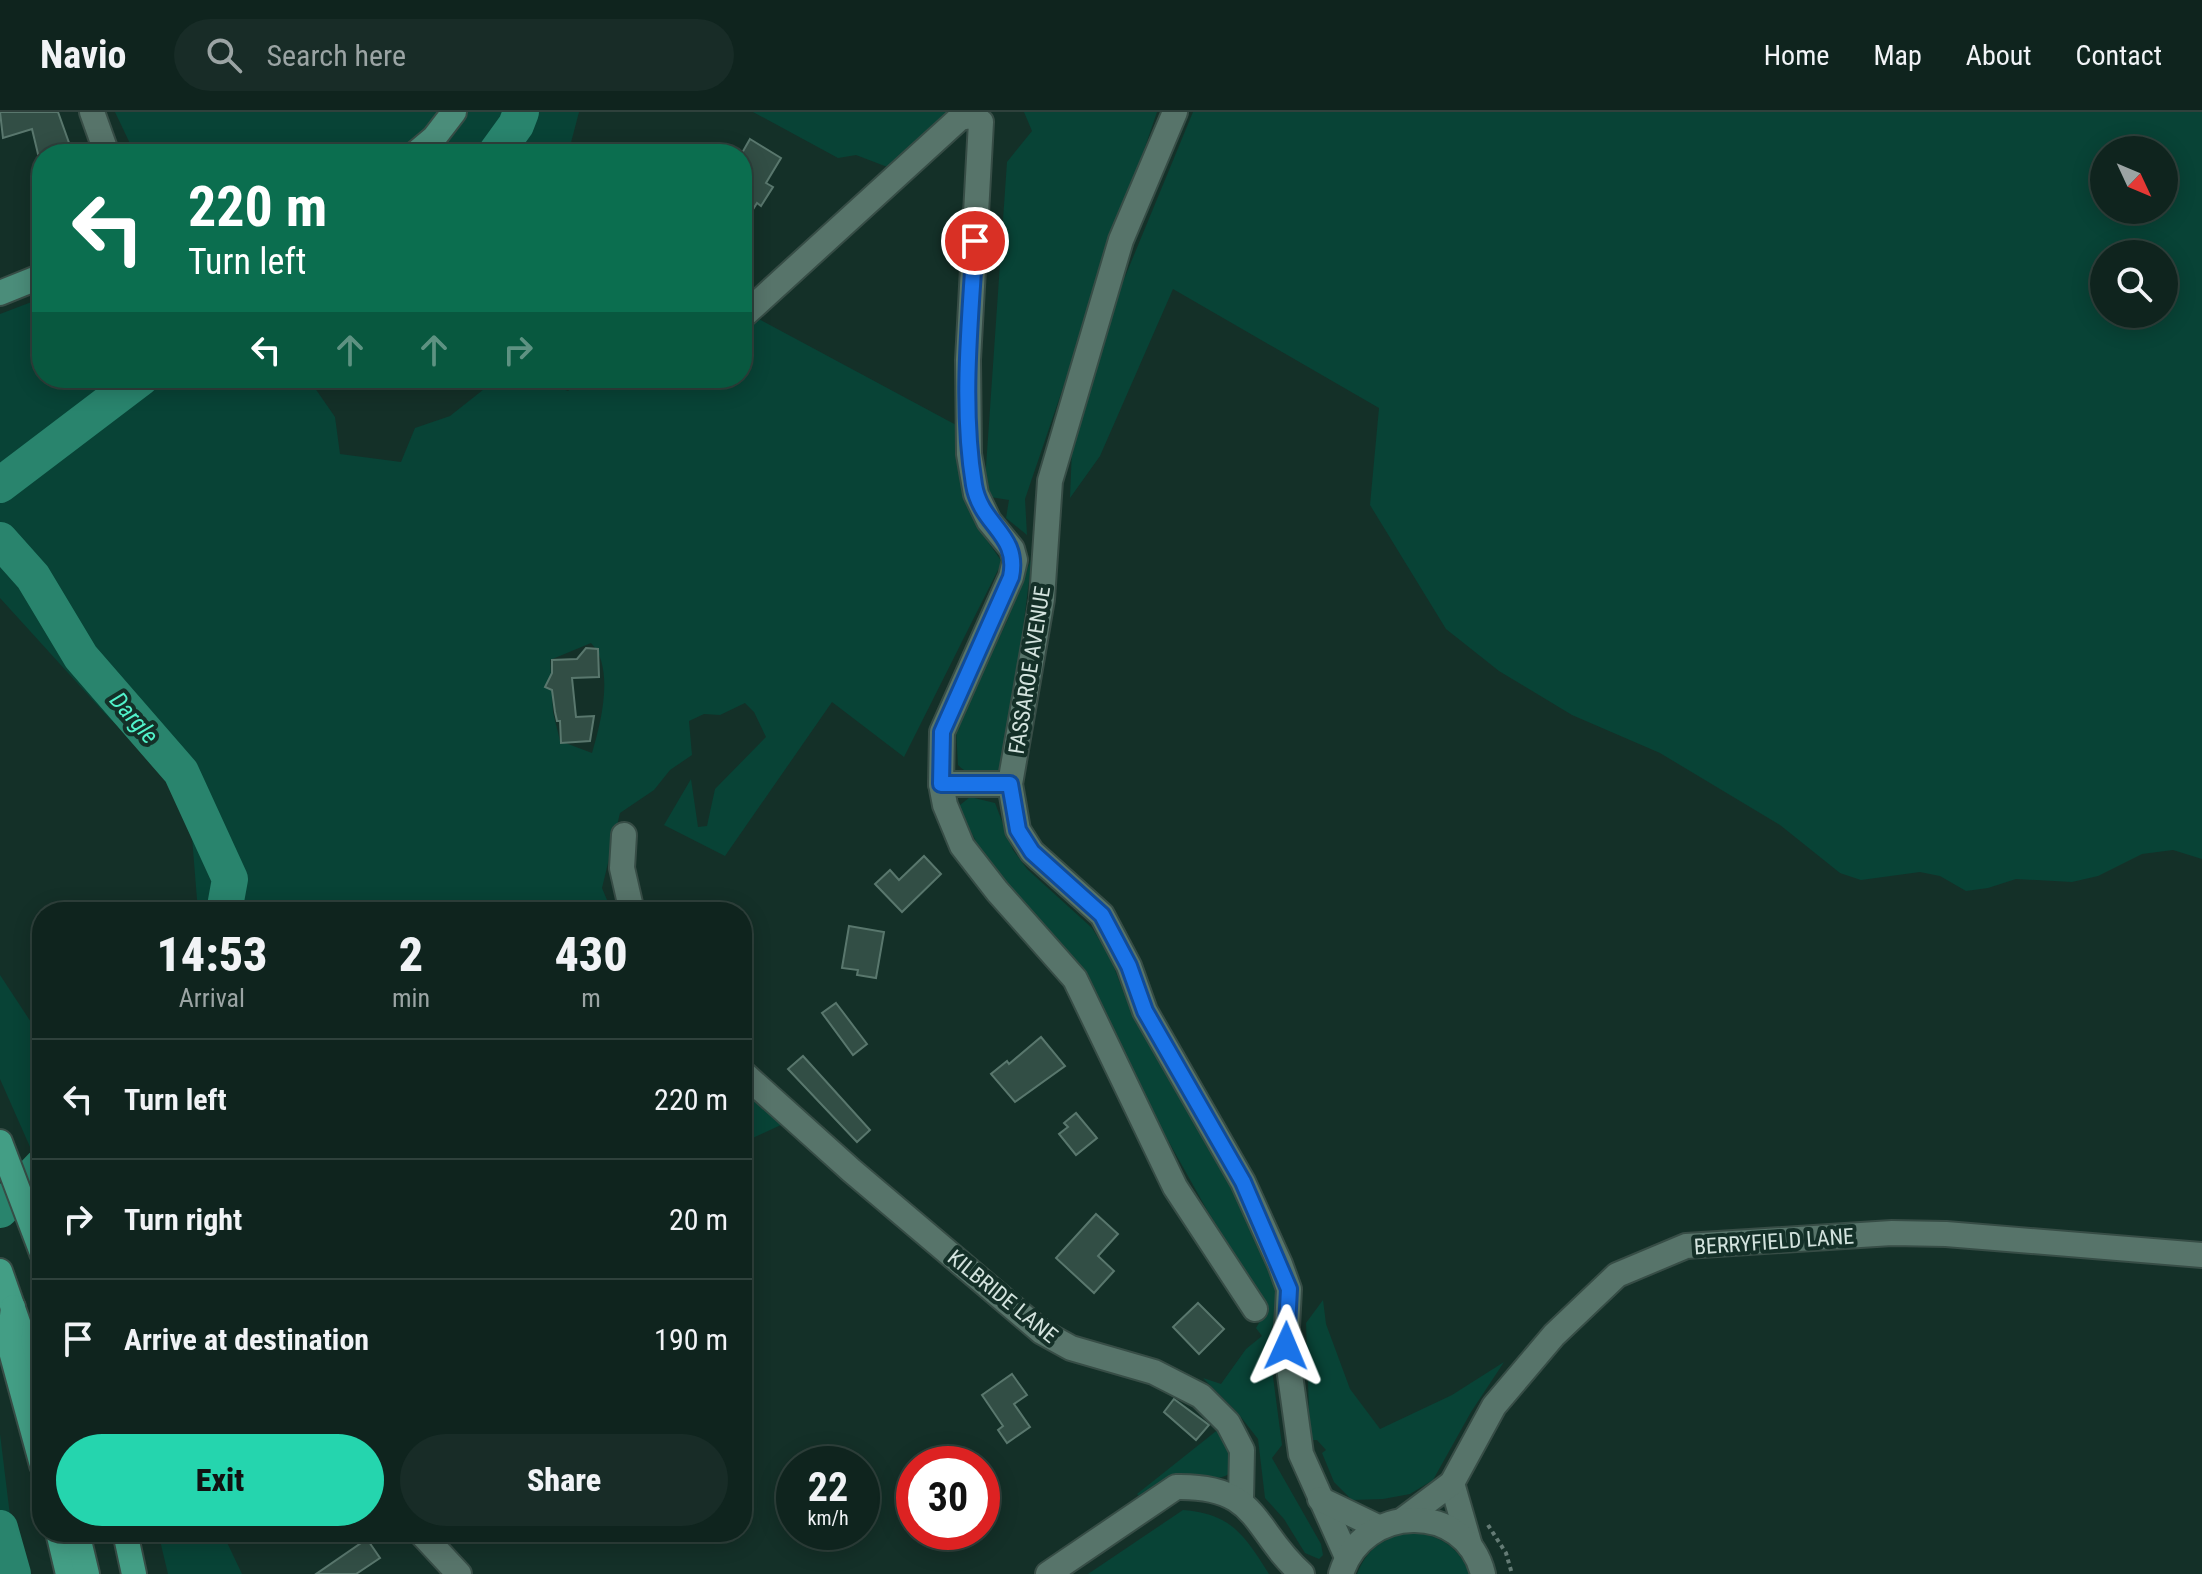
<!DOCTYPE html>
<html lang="en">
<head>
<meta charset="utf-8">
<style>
  body { margin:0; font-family:"Roboto Condensed",sans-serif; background:#182c27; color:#f1f3f6; height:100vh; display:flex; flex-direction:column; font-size:30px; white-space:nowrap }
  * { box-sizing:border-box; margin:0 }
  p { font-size:26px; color:#9ba4a4 }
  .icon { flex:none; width:44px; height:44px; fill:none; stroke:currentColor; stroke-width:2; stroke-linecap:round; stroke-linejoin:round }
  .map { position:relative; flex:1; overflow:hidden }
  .panel { position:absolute; left:32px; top:790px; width:720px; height:640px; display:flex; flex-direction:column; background:#0f241e; border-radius:32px; box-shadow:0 4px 20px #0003,0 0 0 2px #2f413c }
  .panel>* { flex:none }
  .guide { position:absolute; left:32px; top:32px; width:720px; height:244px; border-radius:32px; box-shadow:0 4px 20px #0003,0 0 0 2px #2f413c; background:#0b6e4f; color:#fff; overflow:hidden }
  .needle { width:52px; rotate:134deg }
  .fabs { position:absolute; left:2090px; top:24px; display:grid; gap:16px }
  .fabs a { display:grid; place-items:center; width:88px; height:88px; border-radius:50%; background:#0f241e; box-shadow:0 4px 20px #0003,0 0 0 2px #2f413c; font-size:40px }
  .speed { position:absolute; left:776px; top:1334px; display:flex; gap:16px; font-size:40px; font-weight:700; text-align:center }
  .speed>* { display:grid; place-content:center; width:104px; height:104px; border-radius:50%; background:#0f241e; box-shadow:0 4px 20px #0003,0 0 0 2px #2f413c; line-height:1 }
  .speed small { font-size:20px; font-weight:400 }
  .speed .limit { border:12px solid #d22; background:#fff; color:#111 }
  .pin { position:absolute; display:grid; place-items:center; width:68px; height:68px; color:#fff; margin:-34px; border:4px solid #fff; border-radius:50%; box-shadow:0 2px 8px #0007 }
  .me { position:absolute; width:88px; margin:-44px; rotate:1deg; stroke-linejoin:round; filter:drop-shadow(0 0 6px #0008) }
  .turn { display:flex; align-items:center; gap:28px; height:168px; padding:0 24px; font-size:36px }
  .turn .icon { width:104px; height:104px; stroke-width:2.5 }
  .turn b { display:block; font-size:56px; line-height:68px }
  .lanes { display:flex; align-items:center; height:76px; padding:0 24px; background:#0003; justify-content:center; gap:40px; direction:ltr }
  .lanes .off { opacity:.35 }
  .eta { display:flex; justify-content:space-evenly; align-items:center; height:136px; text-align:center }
  .eta b { font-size:48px; font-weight:800; line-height:56px }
  .button { display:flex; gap:16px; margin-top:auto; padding:16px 24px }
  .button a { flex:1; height:92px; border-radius:48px; background:#25d5ae; color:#111; font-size:32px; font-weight:800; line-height:92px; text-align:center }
  .button a+a { background:#182c27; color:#f1f3f6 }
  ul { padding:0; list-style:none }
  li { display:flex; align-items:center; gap:24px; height:120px; padding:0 24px; border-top:2px solid #2f413c }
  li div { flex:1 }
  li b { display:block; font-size:30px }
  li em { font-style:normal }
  header { display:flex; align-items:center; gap:48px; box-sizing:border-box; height:112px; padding:0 40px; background:#0f241e; border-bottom:2px solid #2f413c }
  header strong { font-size:38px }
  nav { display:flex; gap:44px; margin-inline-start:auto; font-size:28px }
  .search { width:560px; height:72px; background:#182c27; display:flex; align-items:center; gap:20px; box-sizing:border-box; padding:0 28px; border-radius:44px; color:#9ba4a4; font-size:30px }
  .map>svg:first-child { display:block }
  .green { fill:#084336; fill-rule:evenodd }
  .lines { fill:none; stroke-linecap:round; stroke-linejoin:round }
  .river { stroke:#29846d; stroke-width:36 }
  .building { fill:#324e45; stroke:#59776d; stroke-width:2 }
  .minor-casing { stroke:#374d46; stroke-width:28 }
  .major-casing { stroke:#374d46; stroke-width:28 }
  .highway-casing { stroke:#374d46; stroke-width:28 }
  .path { stroke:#647b75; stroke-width:4; stroke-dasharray:4 4; stroke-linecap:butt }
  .minor { stroke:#57746a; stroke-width:24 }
  .major { stroke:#4b8d7a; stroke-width:24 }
  .highway { stroke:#439e85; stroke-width:24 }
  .route-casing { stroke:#114b97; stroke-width:20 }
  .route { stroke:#1a73e8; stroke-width:14 }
  .labels { text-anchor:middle; stroke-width:8; stroke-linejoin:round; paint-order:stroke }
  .street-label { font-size:22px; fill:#d3e3de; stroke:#143028 }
  .water-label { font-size:24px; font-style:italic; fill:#51f2ca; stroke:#143028 }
</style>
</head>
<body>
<header>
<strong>Navio</strong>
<div class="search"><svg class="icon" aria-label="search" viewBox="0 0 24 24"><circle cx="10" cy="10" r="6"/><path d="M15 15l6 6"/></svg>Search here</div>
<nav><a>Home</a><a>Map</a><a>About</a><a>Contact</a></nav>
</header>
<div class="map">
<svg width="2202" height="1462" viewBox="0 0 2202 1462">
  <rect width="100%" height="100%" fill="#143028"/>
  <g class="green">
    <path d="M115,0H579L568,42H135Z"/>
    <path d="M753,0H957L890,56L856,43L838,46Z"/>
    <path d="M1024,0H1157L1025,387L1027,423L1006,406L1009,388L984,384L1007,50L1032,19Z"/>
    <path d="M1193,0H2202V747L2173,738L2142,742L2098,764L2072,770L2016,767L1988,776L1966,779L1940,764L1920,760L1861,768L1840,761L1780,713L1660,641L1572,603L1499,559L1446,517L1370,393L1379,296L1173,177L1100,344L1070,386L1072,336L1115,189ZM2104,38H2164V98H2104ZM2104,142H2164V202H2104Z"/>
    <path d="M42,186V266H308L335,305L340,342L401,350L415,316L450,304L498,266H534L568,279L581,266H742V219L757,206L958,314L968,388L977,414L1002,450L904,645L832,590L725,744L664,713L691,667L698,715L707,714L715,677L766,625L754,600L745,591L720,603L704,602L689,609L692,643L670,658L654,678L620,701L602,776L612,800H198L192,725L158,651L109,606L0,486V202ZM591,531C615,555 601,611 592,641L560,629L553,600L550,548Z"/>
    <path d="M1032,445L1014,588L1001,658C988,665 968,664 958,653L956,617L1007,509Z"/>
    <path d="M970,685L995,691L1013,738L1027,757L1092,816L1110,845L1132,902L1225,1065L1270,1152L1278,1183L1276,1203L1268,1227L1282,1333L1272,1346L1321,1432L1323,1443L1319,1447L1305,1441L1284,1407L1265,1386L1258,1327L1237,1300L1203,1266L1221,1272L1246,1237L1262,1224L1256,1216L1265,1201L1264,1189L1207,1098L1151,998L981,739L960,699V693Z"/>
    <path d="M0,863L42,927V1062L0,967Z"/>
    <path d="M742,975L783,1012L742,1031Z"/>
    <path d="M1323,1188L1326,1212L1350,1277L1380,1317L1452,1283L1504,1250L1471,1300L1433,1368L1410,1382L1383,1387L1352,1388L1334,1370L1322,1341L1326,1338L1317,1328H1310L1306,1211Z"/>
    <path d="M1220,1316L1231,1334L1232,1359C1217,1374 1199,1360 1181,1363C1166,1365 1152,1377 1140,1385L1137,1382Z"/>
    <path d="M0,1322L12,1420L0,1422Z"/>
    <path d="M1183,1398C1232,1402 1244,1423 1269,1462H1088Z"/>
    <path d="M158,1420H222L242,1462H168Z"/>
    <path d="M1410,1420C1440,1423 1458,1434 1470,1462H1357C1367,1436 1384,1426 1410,1420Z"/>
  </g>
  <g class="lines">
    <g class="river">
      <path d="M495,42L516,13L521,0"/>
      <path d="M0,373L141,266"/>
      <path d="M0,428L33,465L81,545L181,660L230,767L224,800"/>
      <path d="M0,1098L42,1054"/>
      <path d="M0,1416L13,1462"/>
    </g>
  </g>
  <g class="building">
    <path d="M0,0H58L73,42H38L32,17L3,26Z"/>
    <path d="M750,27L781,46L766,71L773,75L761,94L757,91L742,115V41Z"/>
    <path d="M586,536L598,537L599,565L572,566L576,605L594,604L590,629L561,631L560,609H557L555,600L552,578L545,575L552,561V548L577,547Z"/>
    <path d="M924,744L941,762L902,800L875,772L890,758L899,768Z"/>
    <path d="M849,814L884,820L876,866L857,863L858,858L842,856Z"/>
    <path d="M836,891L867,932L853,943L822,901Z"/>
    <path d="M1041,925L1065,954L1015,990L991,962L1007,949L1009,952Z"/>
    <path d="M803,944L870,1018L857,1030L788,957Z"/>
    <path d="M1076,1001L1097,1026L1076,1043L1059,1022L1068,1015L1064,1011Z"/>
    <path d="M1096,1102L1118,1122L1098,1144L1114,1159L1094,1181L1056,1146Z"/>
    <path d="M1198,1191L1224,1217L1199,1242L1173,1215Z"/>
    <path d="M1012,1262L1027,1283L1014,1292L1030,1315L1007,1331L998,1318L1003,1314L982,1283Z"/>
    <path d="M1174,1287L1209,1313L1196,1328L1164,1300Z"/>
    <path d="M367,1427L380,1446L356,1462H316Z"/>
  </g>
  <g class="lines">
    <g class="minor-casing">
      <g id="minor">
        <path d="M92,0L107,42"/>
        <path d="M1175,0L1121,128L1050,369L1042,487L1010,672L1018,718L1032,740L1102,803L1129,854L1145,899L1243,1070L1280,1152L1289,1177L1286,1234L1301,1342L1347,1445"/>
        <path d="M742,205L960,6L971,4L981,10L968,248L969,342L976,382L989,409L1012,437L1015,448L1011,465L942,620L941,672L945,693L962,734L997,779L1075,867L1175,1075L1255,1197"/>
        <path d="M941,672H1010"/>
        <path d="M624,723L622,756L632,800"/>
        <path d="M742,960L852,1059L1042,1220L1071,1236L1154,1260L1201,1284L1228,1311L1242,1338L1241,1388"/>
        <path d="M1452,1371L1470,1434"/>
        <path d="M1320,1387L1378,1415"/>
        <path d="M1404,1407L1452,1371L1494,1294L1554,1223L1617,1163L1686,1134L1892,1121L1946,1122L2202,1143"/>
        <path d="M420,1420L459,1462"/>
        <path d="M1048,1462L1176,1375C1260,1373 1252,1418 1302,1462"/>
        <path d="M1341,1462C1362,1392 1465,1388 1483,1462"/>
      </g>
    </g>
    <g class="major-casing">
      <g id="major">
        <path d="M415,42L434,26L454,0"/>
        <path d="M0,181L42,164"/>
      </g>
    </g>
    <g class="highway-casing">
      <g id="highway">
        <path d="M0,1030L42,1141"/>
        <path d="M0,1159L42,1279"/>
        <path d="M13,1195L9,1232L42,1353"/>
        <path d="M58,1420L68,1462"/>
        <path d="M77,1420L87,1462"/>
        <path d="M125,1420L134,1462"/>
      </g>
    </g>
    <path class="path" d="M1488,1413L1506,1441L1512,1462"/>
    <use href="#minor" class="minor"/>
    <use href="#major" class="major"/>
    <use href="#highway" class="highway"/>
  </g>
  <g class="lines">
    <g class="route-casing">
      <path id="route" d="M975,129C970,210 961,294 974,373C981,414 1020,422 1011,465L942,620L941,672H1010L1018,718L1032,740L1102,803L1129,854L1145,899L1243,1070L1289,1177L1286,1234"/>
    </g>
    <use href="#route" class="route"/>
  </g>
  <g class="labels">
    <g class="street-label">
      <text transform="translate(1029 558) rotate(-81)" y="8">FASSAROE AVENUE</text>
      <text transform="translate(1774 1129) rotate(-4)" y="8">BERRYFIELD LANE</text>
      <text transform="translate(1003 1184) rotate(39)" y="8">KILBRIDE LANE</text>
    </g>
    <g class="water-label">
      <text transform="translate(134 606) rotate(49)" y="8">Dargle</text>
    </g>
  </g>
</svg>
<div class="fabs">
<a><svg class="needle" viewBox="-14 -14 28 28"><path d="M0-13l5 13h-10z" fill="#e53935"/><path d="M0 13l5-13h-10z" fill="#9ba4a4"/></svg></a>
<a><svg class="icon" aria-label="search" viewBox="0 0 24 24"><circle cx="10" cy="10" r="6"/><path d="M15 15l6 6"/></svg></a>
</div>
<div class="speed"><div>22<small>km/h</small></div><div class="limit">30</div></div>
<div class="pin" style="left:975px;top:129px;background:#d93025"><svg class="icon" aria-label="arrive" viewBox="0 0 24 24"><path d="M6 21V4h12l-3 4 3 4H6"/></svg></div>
<svg class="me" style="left:1286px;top:1234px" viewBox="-20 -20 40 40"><path d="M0-17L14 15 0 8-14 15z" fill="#1a73e8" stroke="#fff" stroke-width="4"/></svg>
<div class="guide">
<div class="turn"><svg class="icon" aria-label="left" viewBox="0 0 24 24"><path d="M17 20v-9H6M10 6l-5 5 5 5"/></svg><div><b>220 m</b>Turn left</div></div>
<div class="lanes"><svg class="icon" aria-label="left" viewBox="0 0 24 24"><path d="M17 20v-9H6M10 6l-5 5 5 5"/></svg><svg class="icon off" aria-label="ahead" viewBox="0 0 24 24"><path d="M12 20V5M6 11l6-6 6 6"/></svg><svg class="icon off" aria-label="ahead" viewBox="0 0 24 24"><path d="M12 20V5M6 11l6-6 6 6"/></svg><svg class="icon off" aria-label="right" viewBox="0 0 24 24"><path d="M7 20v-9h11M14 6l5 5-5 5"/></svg></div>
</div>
<section class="panel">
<div class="eta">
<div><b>14:53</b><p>Arrival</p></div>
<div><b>2</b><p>min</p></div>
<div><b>430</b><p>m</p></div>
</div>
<ul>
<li><svg class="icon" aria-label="left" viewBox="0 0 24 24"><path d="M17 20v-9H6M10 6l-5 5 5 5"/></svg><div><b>Turn left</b></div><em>220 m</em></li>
<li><svg class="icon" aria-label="right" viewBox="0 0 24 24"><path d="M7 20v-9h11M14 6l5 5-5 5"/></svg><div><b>Turn right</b></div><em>20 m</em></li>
<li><svg class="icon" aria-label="arrive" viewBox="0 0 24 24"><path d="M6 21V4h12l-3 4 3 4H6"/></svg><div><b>Arrive at destination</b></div><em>190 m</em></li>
</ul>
<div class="button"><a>Exit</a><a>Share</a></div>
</section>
</div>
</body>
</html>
